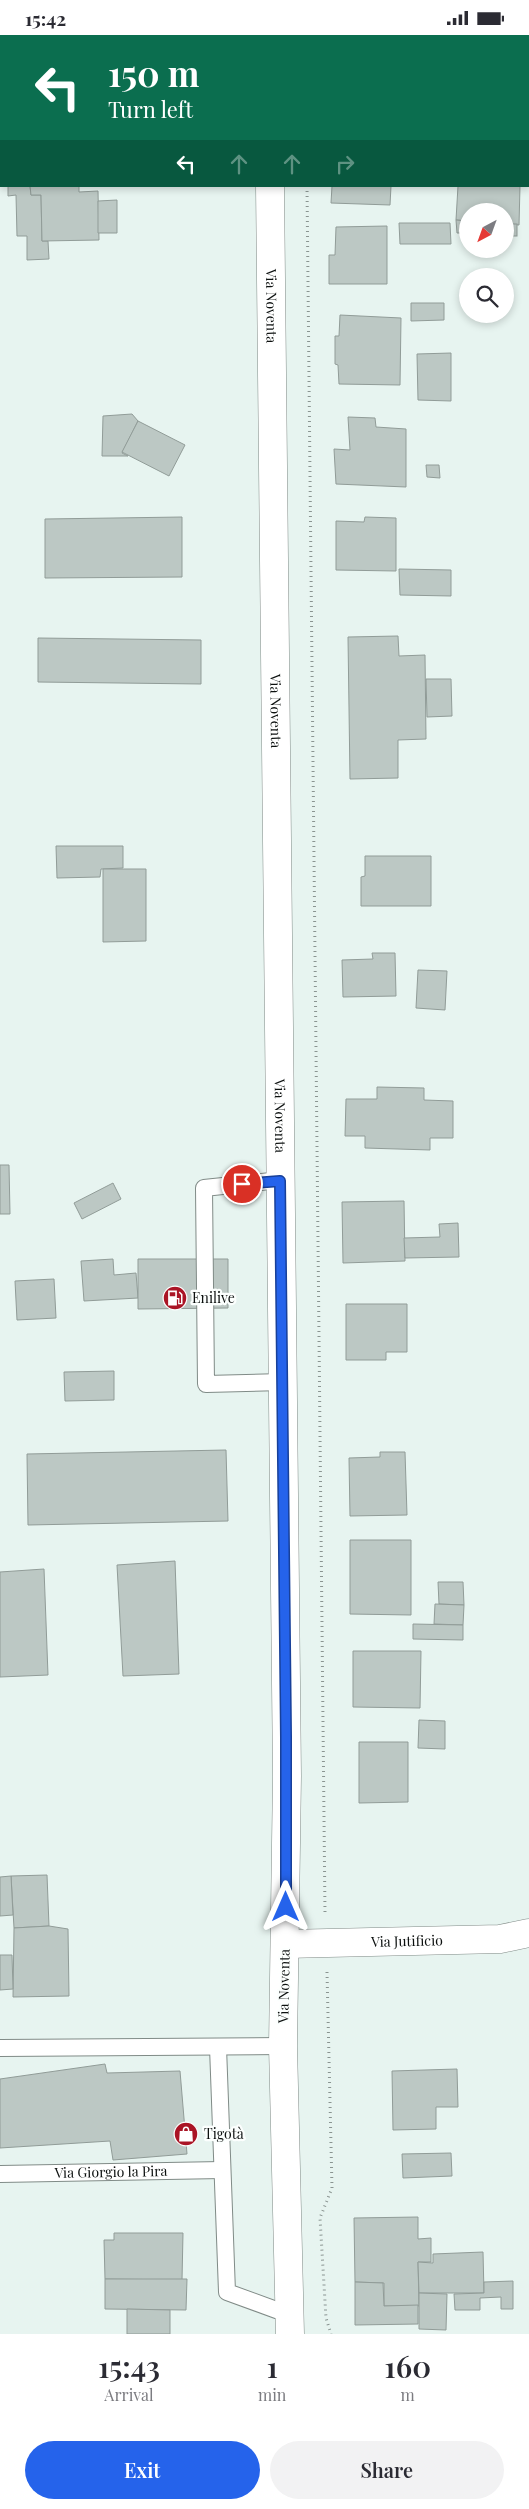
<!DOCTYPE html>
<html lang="en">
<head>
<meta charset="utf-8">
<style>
  body { margin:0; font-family:"Playfair Display",serif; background:#f2f2f3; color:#2b2b33; height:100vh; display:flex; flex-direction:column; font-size:19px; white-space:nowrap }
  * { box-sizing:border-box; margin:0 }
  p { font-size:16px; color:#7c7c81 }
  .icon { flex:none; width:28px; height:28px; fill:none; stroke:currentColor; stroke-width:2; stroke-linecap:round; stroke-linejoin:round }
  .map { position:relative; height:2299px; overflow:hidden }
  .sheet { display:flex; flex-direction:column; background:#fff; flex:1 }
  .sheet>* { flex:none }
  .hud { position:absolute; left:0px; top:0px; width:530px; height:152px; box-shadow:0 2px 8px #0003; background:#0b6e4f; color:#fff; overflow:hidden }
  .needle { width:32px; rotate:221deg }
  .buttons { position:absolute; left:459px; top:168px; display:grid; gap:10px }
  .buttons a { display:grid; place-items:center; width:55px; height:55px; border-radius:50%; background:#fff; box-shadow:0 2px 8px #0003; font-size:25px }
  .pin { position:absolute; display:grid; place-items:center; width:42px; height:42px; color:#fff; margin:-21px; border:2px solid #fff; border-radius:50%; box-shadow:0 1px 5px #0007 }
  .me { position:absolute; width:55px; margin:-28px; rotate:0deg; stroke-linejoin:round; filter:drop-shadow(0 0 4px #0008) }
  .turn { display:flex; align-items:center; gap:18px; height:105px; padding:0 25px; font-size:22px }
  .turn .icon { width:65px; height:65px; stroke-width:2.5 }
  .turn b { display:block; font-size:35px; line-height:42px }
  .lanes { display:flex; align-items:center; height:48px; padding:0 25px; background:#0003; justify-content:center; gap:25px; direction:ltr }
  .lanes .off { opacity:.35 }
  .eta { display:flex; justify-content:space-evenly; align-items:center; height:85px; text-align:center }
  .eta b { font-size:30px; font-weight:600; line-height:35px }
  .primary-button { display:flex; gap:10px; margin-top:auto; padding:10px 25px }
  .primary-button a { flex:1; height:58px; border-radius:30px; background:#2563eb; color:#fff; font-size:20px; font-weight:600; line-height:58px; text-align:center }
  .primary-button a+a { background:#f2f2f3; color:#2b2b33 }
  .status { display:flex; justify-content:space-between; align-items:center; height:35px; padding:0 25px; background:#fff; direction:ltr }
  .status svg { height:14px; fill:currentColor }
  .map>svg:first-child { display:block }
  .building { fill:#bcc8c4; stroke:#919c98 }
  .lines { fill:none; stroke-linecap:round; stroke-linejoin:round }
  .lane-casing { stroke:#808b87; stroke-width:18 }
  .street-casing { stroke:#808b87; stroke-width:29 }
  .secondary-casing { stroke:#808b87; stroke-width:29 }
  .path { stroke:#8a9491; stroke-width:3; stroke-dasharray:1 4; stroke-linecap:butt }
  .lane { stroke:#fff; stroke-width:16 }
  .street { stroke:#fff; stroke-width:28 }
  .secondary { stroke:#fff; stroke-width:28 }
  .route-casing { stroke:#184099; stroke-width:12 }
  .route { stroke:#2563eb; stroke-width:9 }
  .labels { text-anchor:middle; stroke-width:4.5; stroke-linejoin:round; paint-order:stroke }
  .street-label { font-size:14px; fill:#0c100f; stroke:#fcfffe }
  .poi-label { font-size:14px; fill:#0c100f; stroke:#fcfffe; text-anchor:start }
</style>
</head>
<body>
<div class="status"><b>15:42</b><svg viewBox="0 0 49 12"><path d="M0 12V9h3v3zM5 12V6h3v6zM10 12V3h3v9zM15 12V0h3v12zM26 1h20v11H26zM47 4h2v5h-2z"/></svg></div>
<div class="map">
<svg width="529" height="2299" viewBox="0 0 529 2299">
  <rect width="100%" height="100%" fill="#e7f4f0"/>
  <g class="building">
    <path d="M455,0H508L455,1Z"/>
    <path d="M8,151H30L31,160H41L42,206H48L49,224L27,225V201H17L16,160L8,161Z"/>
    <path d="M30,151H79V157L98,156L99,205L42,206L41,160H31Z"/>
    <path d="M332,151H391L390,170L331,168Z"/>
    <path d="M458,151H520L519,190L505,189V176H468V186L456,185Z"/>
    <path d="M117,165V198H98V166Z"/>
    <path d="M456,185L468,186V198H457Z"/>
    <path d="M399,188H450L451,209H400Z"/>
    <rect x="505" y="189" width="12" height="12"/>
    <path d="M387,191V249H329V220H335L336,192Z"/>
    <path d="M411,268H444V285L411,286Z"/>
    <path d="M340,280L401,283L400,350L339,349L338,330L335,329V301H339Z"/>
    <path d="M451,318V366L418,365L417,319Z"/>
    <path d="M132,379L138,386L122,418L128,421H102L103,381Z"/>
    <path d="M348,382L375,383L376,392L406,394V452L336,449L334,414L350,415Z"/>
    <path d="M138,386L185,410L169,441L122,417Z"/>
    <path d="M426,430H439L440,443L427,442Z"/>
    <path d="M182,482V542L45,543V484Z"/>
    <path d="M365,482L396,483V536L336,535V486L364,487Z"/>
    <path d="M399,534L451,535V561L400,560Z"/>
    <path d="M398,601L399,621L425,620L426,704L398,705V743L350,744L348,602Z"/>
    <path d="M38,603L201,605V649L38,647Z"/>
    <path d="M426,644H451L452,681L427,682Z"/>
    <path d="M56,811H123V833L101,834L100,842L57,843Z"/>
    <path d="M365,821H431V871H361V842L365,841Z"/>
    <path d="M103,834H146V906L103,907Z"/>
    <path d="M372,918H395L396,961L343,962L342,925L373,924Z"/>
    <path d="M418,935L447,936L445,975L416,973Z"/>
    <path d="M377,1052L424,1053V1065L453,1066V1103H430V1115L365,1113V1101H345L346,1064H377Z"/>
    <path d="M0,1130H9L10,1179H0Z"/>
    <path d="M113,1148L121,1164L82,1184L74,1168Z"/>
    <path d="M404,1166L405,1226L343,1228L342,1167Z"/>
    <path d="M458,1188L459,1222L405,1223L404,1203L440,1202L439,1189Z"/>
    <path d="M113,1224L114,1240L136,1238L138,1263L84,1266L81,1226Z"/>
    <path d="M138,1224H228V1273L138,1274Z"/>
    <path d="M54,1244L56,1283L17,1285L15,1246Z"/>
    <path d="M346,1269H407V1317H386V1325H346Z"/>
    <path d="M114,1336V1365L65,1366L64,1337Z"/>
    <path d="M226,1415L228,1486L28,1490L27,1419Z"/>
    <path d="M380,1417H405L407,1480L350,1481L349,1423L380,1422Z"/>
    <path d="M350,1505H411V1580L350,1579Z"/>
    <path d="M175,1526L179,1639L123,1641L117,1530Z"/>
    <path d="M44,1534L48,1640L0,1642V1537Z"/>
    <path d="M438,1547H463L464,1570L439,1569Z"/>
    <path d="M435,1569L464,1570L463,1590L434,1589Z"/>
    <path d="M413,1589L463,1590V1605L413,1604Z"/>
    <path d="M353,1616H421L420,1673L353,1672Z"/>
    <path d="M419,1685L445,1686V1714L418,1713Z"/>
    <path d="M359,1707H408V1767L359,1768Z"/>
    <path d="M47,1840L49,1891L14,1893L11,1841Z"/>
    <path d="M11,1841L13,1880L0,1881V1842Z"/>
    <path d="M49,1891L68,1894L69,1961L13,1962L14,1893Z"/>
    <path d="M0,1920H12L13,1954L0,1955Z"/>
    <path d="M105,2029L107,2038L180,2036L187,2119L113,2125L110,2106L0,2113V2044Z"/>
    <path d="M457,2034L458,2072H436V2094L393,2095L392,2036Z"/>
    <path d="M451,2118L452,2141L403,2143L402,2119Z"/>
    <path d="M418,2182V2204L431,2203V2227H418L419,2271H384V2248L355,2247L354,2183Z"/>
    <path d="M114,2198H183L182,2245L105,2244L104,2205H114Z"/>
    <path d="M483,2217L484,2258H419L418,2227L433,2228V2219Z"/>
    <path d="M105,2244H187L186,2275L105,2274Z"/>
    <path d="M513,2246V2274H501V2262L480,2263V2275H455L454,2259L484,2258V2247Z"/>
    <path d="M355,2247L383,2248L384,2271L418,2270V2289L355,2290Z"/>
    <path d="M419,2258L447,2259L446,2295L419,2294Z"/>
    <path d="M127,2274L170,2275V2299H127Z"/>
  </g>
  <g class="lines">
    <g class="lane-casing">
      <g id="lane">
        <path d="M280,1145L204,1153L206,1349L283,1347"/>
        <path d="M218,2012L227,2257L290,2280"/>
        <path d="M0,2013L283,2011"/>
        <path id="s1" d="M0,2139L222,2135"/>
      </g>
    </g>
    <g class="street-casing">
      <g id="street">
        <path id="s2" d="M285,1909L500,1904L529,1898"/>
      </g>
    </g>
    <g class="secondary-casing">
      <g id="secondary">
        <path d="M267,0V1"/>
        <path id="s3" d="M270,151L287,1741L283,2011L290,2299"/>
      </g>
    </g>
    <g class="path">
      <path d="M306,0V1"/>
      <path d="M307,151L325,1878"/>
      <path d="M327,1937L332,2153L320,2183L326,2283L331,2299"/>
    </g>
    <use href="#lane" class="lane"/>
    <use href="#street" class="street"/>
    <use href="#secondary" class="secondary"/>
  </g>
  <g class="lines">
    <g class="route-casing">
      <path id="route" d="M242,1149L280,1146L286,1702V1872"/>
    </g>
    <use href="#route" class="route"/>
  </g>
  <defs>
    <g id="fuel-disc" transform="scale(1.25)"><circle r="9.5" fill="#aa1425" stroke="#fcfffe"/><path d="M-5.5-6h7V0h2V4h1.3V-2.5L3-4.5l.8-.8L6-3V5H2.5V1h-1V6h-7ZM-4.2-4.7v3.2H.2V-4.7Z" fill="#fff"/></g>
    <g id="shop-disc" transform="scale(1.25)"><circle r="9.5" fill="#aa1425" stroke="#fcfffe"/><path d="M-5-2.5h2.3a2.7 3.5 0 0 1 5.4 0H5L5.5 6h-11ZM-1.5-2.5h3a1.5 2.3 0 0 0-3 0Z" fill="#fff"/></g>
  </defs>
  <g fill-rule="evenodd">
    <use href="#fuel-disc" x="175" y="1263"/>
    <use href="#shop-disc" x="186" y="2099"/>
  </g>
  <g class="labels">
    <g class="street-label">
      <text dy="5" stroke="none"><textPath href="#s3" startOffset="120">Via Noventa</textPath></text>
      <text dy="5" stroke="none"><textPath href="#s3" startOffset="525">Via Noventa</textPath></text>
      <text dy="5" stroke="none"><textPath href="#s3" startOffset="930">Via Noventa</textPath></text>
      <text dy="5" stroke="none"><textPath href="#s2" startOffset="122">Via Jutificio</textPath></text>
      <text transform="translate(284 1951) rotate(-89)" y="5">Via Noventa</text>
      <text dy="5" stroke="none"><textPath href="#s1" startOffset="111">Via Giorgio la Pira</textPath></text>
    </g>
    <g class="poi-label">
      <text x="192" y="1268">Enilive</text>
      <text x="204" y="2104">Tigotà</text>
    </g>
  </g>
</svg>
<div class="buttons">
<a><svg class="needle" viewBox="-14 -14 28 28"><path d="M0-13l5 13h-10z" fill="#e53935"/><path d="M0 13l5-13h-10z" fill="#7c7c81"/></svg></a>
<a><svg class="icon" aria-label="search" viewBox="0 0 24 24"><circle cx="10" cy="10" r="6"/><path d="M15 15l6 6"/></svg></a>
</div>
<div class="pin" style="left:242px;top:1149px;background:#d93025"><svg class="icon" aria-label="arrive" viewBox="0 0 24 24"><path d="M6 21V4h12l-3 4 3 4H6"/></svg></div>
<svg class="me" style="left:286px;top:1872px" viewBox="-20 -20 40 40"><path d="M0-17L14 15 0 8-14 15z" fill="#2563eb" stroke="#fff" stroke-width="4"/></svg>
<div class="hud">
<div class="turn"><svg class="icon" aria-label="left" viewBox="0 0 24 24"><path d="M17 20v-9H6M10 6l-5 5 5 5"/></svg><div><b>150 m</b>Turn left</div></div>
<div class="lanes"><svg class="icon" aria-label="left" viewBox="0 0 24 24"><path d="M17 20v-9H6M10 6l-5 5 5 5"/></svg><svg class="icon off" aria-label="ahead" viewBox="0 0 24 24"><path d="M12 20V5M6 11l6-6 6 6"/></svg><svg class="icon off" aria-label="ahead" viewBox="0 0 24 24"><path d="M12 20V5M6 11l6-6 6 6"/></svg><svg class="icon off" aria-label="right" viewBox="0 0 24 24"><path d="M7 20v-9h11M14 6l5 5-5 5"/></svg></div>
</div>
</div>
<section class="sheet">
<div class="eta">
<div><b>15:43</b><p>Arrival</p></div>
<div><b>1</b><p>min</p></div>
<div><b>160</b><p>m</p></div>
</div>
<div class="primary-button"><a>Exit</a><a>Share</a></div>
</section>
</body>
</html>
